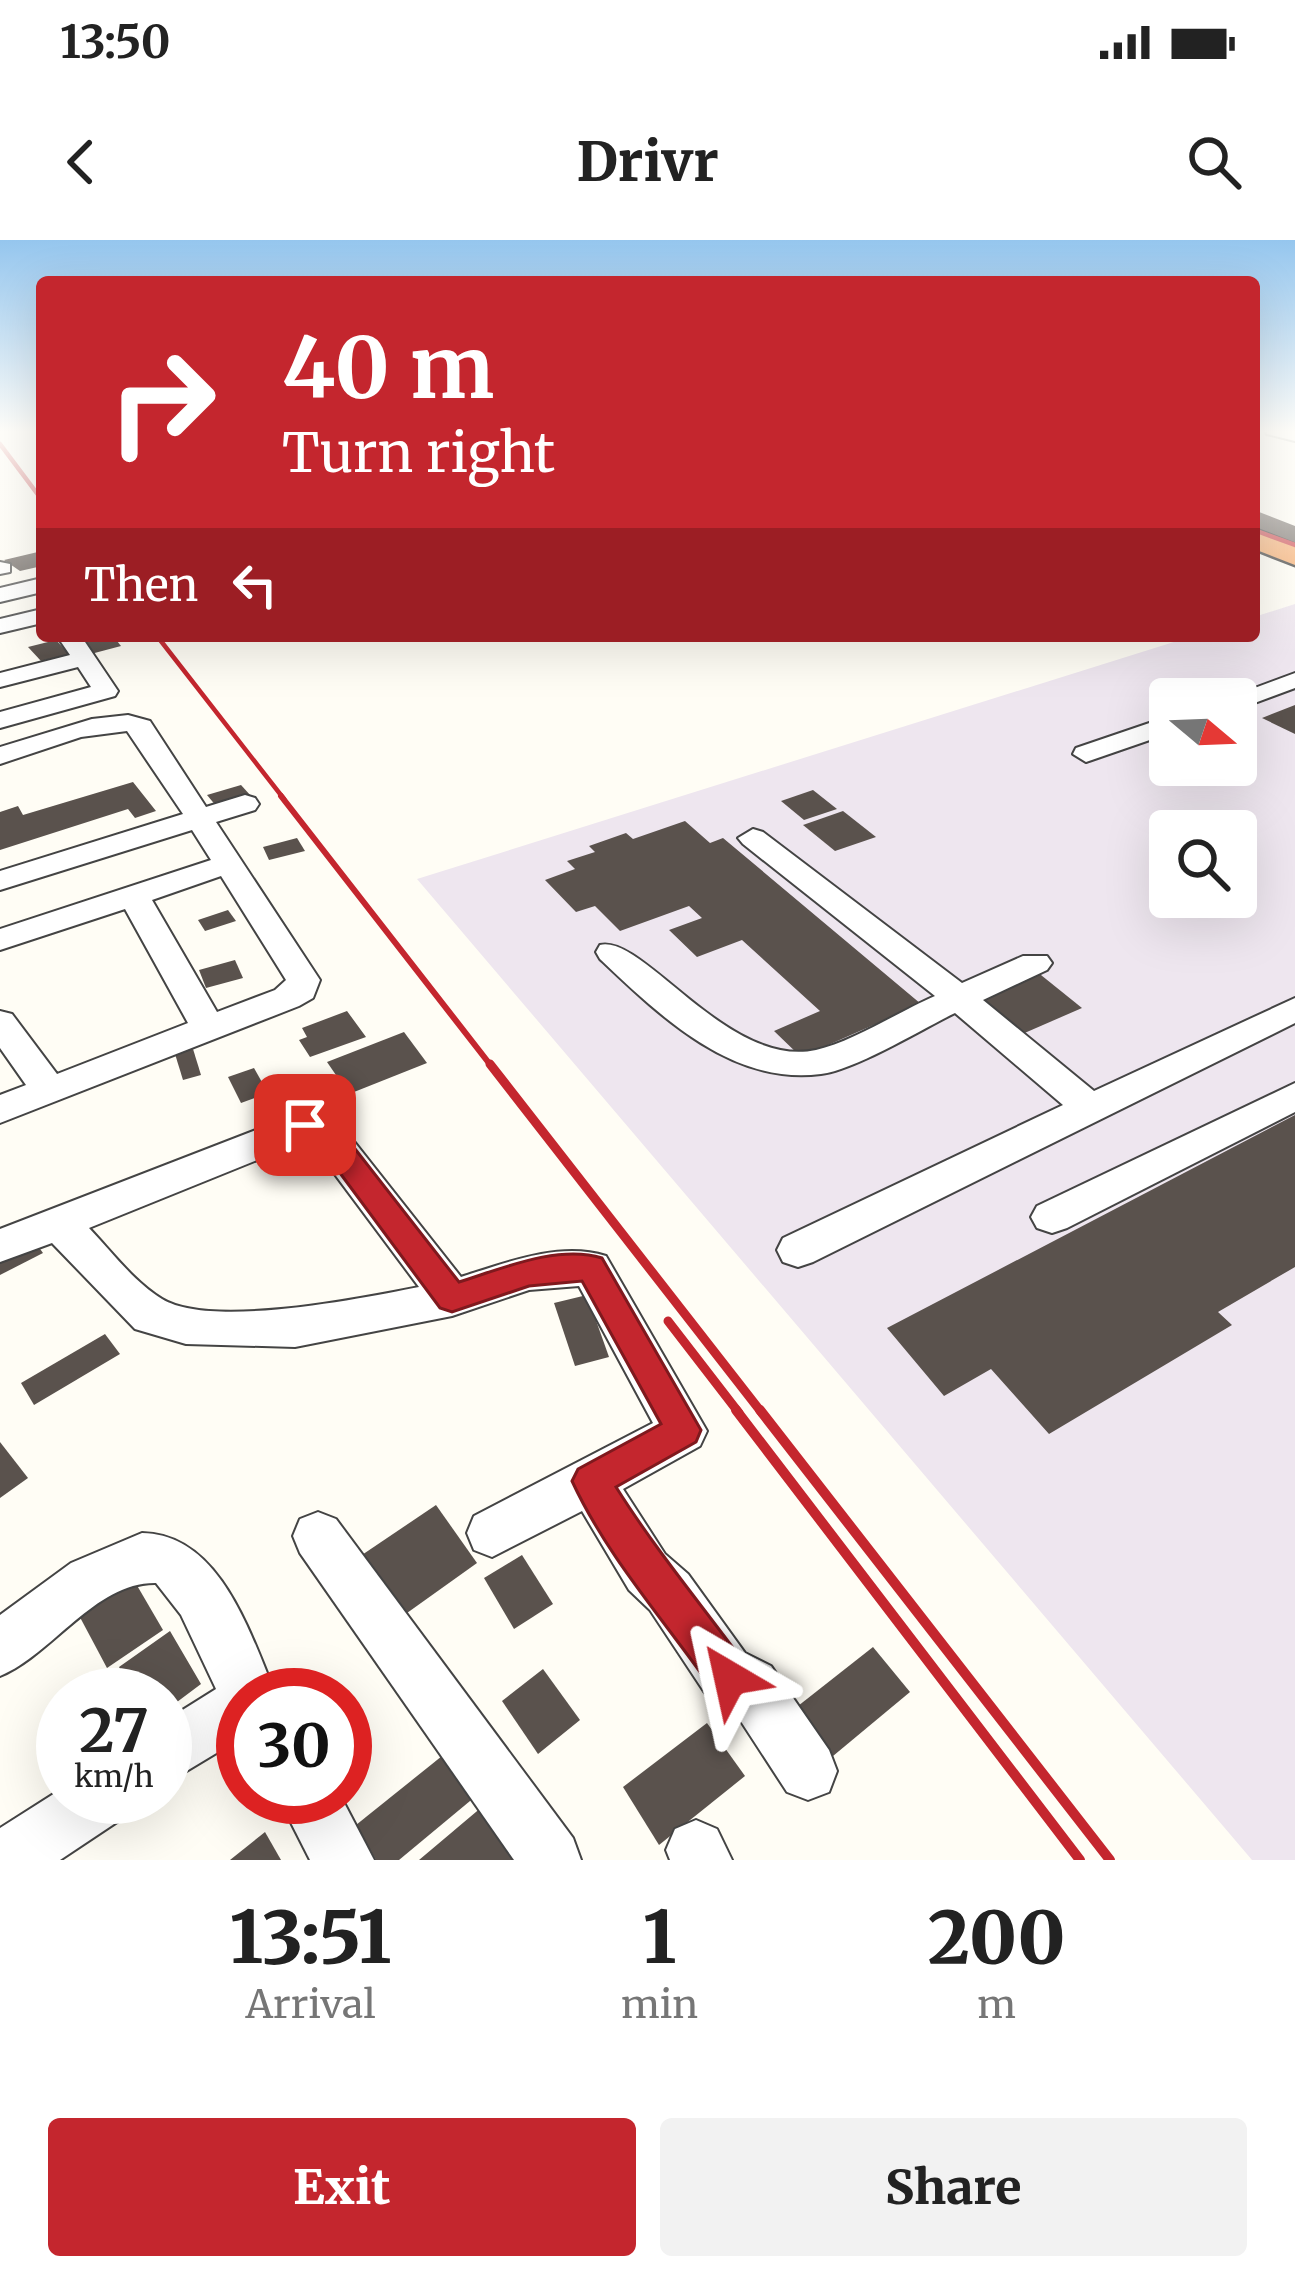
<!DOCTYPE html>
<html lang="en">
<head>
<meta charset="utf-8">
<style>
  body { margin:0; font-family:Merriweather,serif; background:#f2f2f2; color:#222; height:100vh; display:flex; flex-direction:column; font-size:45px; white-space:nowrap }
  * { box-sizing:border-box; margin:0 }
  p { font-size:39px; color:#767676 }
  .icon { flex:none; width:66px; height:66px; fill:none; stroke:currentColor; stroke-width:2; stroke-linecap:round; stroke-linejoin:round }
  .map { position:relative; height:1620px; overflow:hidden }
  .details { display:flex; flex-direction:column; background:#fff; flex:1 }
  .details>* { flex:none }
  .banner { position:absolute; left:36px; top:36px; width:1224px; height:366px; border-radius:12px; box-shadow:0 12px 48px #0002; background:#c4262e; color:#fff; overflow:hidden }
  .needle { width:78px; rotate:109deg }
  .tools { position:absolute; left:1149px; top:438px; display:grid; gap:24px }
  .tools a { display:grid; place-items:center; width:108px; height:108px; border-radius:12px; background:#fff; box-shadow:0 12px 48px #0002; font-size:60px }
  .speed { position:absolute; left:36px; top:1428px; display:flex; gap:24px; font-size:60px; font-weight:700; text-align:center }
  .speed>* { display:grid; place-content:center; width:156px; height:156px; border-radius:50%; background:#fff; box-shadow:0 12px 48px #0002; line-height:1 }
  .speed small { font-size:30px; font-weight:400 }
  .speed .limit { border:18px solid #d22; background:#fff; color:#111 }
  .pin { position:absolute; display:grid; place-items:center; width:102px; height:102px; color:#fff; margin:-51px; border-radius:24px; box-shadow:0 6px 18px #0006 }
  .me { position:absolute; width:132px; margin:-66px; rotate:324deg; stroke-linejoin:round; filter:drop-shadow(0 0 9px #0008) }
  .turn { display:flex; align-items:center; gap:42px; height:252px; padding:0 48px; font-size:54px }
  .turn .icon { width:156px; height:156px; stroke-width:2.5 }
  .turn b { display:block; font-size:84px; line-height:102px }
  .then { display:flex; align-items:center; height:114px; padding:0 48px; background:#0003; gap:24px; font-size:45px }
  .eta { display:flex; justify-content:space-evenly; align-items:center; height:204px; text-align:center }
  .eta b { font-size:72px; font-weight:800; line-height:84px }
  .action { display:flex; gap:24px; margin-top:auto; padding:24px 48px }
  .action a { flex:1; height:138px; border-radius:12px; background:#c4262e; color:#fff; font-size:48px; font-weight:800; line-height:138px; text-align:center }
  .action a+a { background:#f2f2f2; color:#222 }
  .status { display:flex; justify-content:space-between; align-items:center; height:84px; padding:0 60px; background:#fff; direction:ltr }
  .status svg { height:33px; fill:currentColor }
  header { display:flex; justify-content:space-between; align-items:center; height:156px; padding:0 48px; background:#fff; font-size:54px; font-weight:800 }
  .map>svg:first-child { display:block }
  .industrial { fill:#eee6ef; fill-rule:evenodd }
  .building { fill:#5a524d }
  .lines { fill:none; stroke-linecap:round; stroke-linejoin:round }
  .minor-casing { stroke:#444; stroke-width:4 }
  .highway-casing { stroke:#222; stroke-width:5 }
  .minor { fill:#fff; fill-rule:evenodd }
  .highway { fill:#f5a25d; fill-rule:evenodd }
  .rail-far3 { stroke:#c4262e; stroke-width:4.5 }
  .rail-far2 { stroke:#c4262e; stroke-width:6 }
  .rail-far1 { stroke:#c4262e; stroke-width:9 }
  .rail { stroke:#c4262e; stroke-width:10 }
  .route { fill:#c4262e; stroke:#7f191e; stroke-width:3 }
</style>
</head>
<body>
<div class="status"><b>13:50</b><svg viewBox="0 0 49 12"><path d="M0 12V9h3v3zM5 12V6h3v6zM10 12V3h3v9zM15 12V0h3v12zM26 1h20v11H26zM47 4h2v5h-2z"/></svg></div>
<header><svg class="icon" aria-label="back" viewBox="0 0 24 24"><path d="M15 5l-7 7 7 7"/></svg>Drivr<svg class="icon" aria-label="search" viewBox="0 0 24 24"><circle cx="10" cy="10" r="6"/><path d="M15 15l6 6"/></svg></header>
<div class="map">
<svg width="1295" height="1620" viewBox="0 0 1295 1620">
  <rect width="100%" height="100%" fill="#fffdf5"/>
  <path class="industrial" d="M1295,364V1620H1252L417,639L1193,396H1254V377ZM1170,459H1236V525H1170ZM1170,591H1236V657H1170Z"/>
  <g class="building">
    <path d="M1254,270L1295,286V312L1254,296Z"/>
    <path d="M42,311V326L20,331L4,320Z"/>
    <path d="M71,396H113L121,406L87,415Z"/>
    <path d="M56,400L69,414L41,421L28,407Z"/>
    <path d="M1295,465V494L1262,478Z"/>
    <path d="M133,542L156,571L135,578L128,569L0,610V572L18,566L23,575Z"/>
    <path d="M241,545L251,556L217,567L207,555Z"/>
    <path d="M813,550L837,569L804,580L781,561Z"/>
    <path d="M843,571L876,597L835,611L803,585Z"/>
    <path d="M685,581L710,603L723,598L921,764L801,817L774,791L820,771L742,700L697,717L669,690L702,678L689,666L620,691L595,666L576,672L545,640L575,629L567,621L595,612L589,606L626,593L633,599Z"/>
    <path d="M297,598L305,611L269,620L263,607Z"/>
    <path d="M228,670L236,681L205,691L198,680Z"/>
    <path d="M235,720L243,738L206,748L199,730Z"/>
    <path d="M1036,731L1082,768L1020,795L974,757Z"/>
    <path d="M347,771L366,797L310,817L299,800L307,797L302,788Z"/>
    <path d="M404,792L427,823L349,854L327,822Z"/>
    <path d="M193,809L201,835L183,840L175,814Z"/>
    <path d="M254,828L268,853L241,863L228,837Z"/>
    <path d="M1295,875V1027L1218,1072L1232,1085L1049,1194L991,1129L944,1156L887,1088Z"/>
    <path d="M30,995L43,1013L0,1035V1011Z"/>
    <path d="M587,1055L609,1117L575,1126L554,1063Z"/>
    <path d="M105,1094L120,1114L34,1165L21,1143Z"/>
    <path d="M0,1202L28,1238L0,1258Z"/>
    <path d="M436,1265L477,1323L393,1383L353,1321Z"/>
    <path d="M522,1315L553,1364L514,1389L484,1338Z"/>
    <path d="M128,1330L163,1390L107,1428L74,1366Z"/>
    <path d="M170,1391L201,1444L165,1471V1455H134L119,1427Z"/>
    <path d="M873,1407L910,1452L821,1526L784,1477Z"/>
    <path d="M543,1429L580,1480L538,1514L502,1461Z"/>
    <path d="M707,1483L745,1536L659,1605L623,1547Z"/>
    <path d="M447,1512L476,1556L399,1620H376L356,1585Z"/>
    <path d="M489,1561L522,1611L512,1620H419Z"/>
    <path d="M265,1592L281,1620H230Z"/>
  </g>
  <g class="lines">
    <g class="minor-casing">
      <g id="minor">
        <path d="M1265,190L1295,191V201L1267,194Z"/>
        <path d="M0,322L10,324V332L0,334Z"/>
        <path d="M42,338V352L0,362V348Z"/>
        <path d="M42,369V383L0,393V379Z"/>
        <path d="M57,396H81L118,451L115,456L0,488V472L91,447L78,427L0,447V433L70,415Z"/>
        <path d="M1295,433V448L1236,470V459H1225Z"/>
        <path d="M128,475L150,481L206,567L245,555L255,558L259,564L255,570L216,582L320,740L313,758L299,766L0,883V855L26,845L0,808V771L12,774L57,834L188,783L125,669L0,710V689L211,620L192,590L0,650V631L183,574L127,491L81,497L0,524V507L92,479ZM221,636L286,740L275,750L217,772L152,660Z"/>
        <path d="M1170,476V493L1086,522L1073,514L1076,508Z"/>
        <path d="M753,589L763,592L962,743L1023,716H1047L1052,723L1047,730L983,760L1094,851L1295,758V783L813,1022L798,1027L783,1022L777,1010L783,998L1063,865L955,773C922,789 855,830 821,834C732,846 659,775 600,719L596,712L600,705C643,694 728,829 816,810C852,802 900,771 935,756L743,604L738,598Z"/>
        <path d="M1295,843V872L1067,988L1052,993L1037,988L1031,977L1037,966Z"/>
        <path d="M305,871L341,885L461,1037C505,1023 560,1001 606,1016L707,1191L700,1206L623,1249L665,1314L688,1334L745,1413L771,1426L829,1510L837,1531L829,1552L808,1560L787,1552L731,1466L705,1453L650,1370L629,1350L582,1271L492,1317L474,1310L467,1293L474,1276L653,1183L579,1046L529,1050L452,1076L295,1107L186,1104L135,1089L52,1003L0,1022V989ZM304,901L313,905L419,1047C363,1058 211,1089 162,1059C134,1042 111,1011 89,988Z"/>
        <path d="M318,1272L336,1279L573,1598L581,1620H514L300,1313L293,1296L300,1279Z"/>
        <path d="M142,1293C220,1294 250,1393 276,1455H243V1497L165,1544V1481L216,1449L181,1375L156,1343C95,1342 53,1414 0,1436V1375L71,1323Z"/>
        <path d="M63,1548V1557H132L123,1578L60,1620H0V1588Z"/>
        <path d="M278,1557H341L374,1620H310Z"/>
        <path d="M696,1580L717,1589L732,1620H670L666,1610L675,1589Z"/>
      </g>
    </g>
    <g class="highway-casing">
      <path id="highway" d="M1254,289L1295,305V325L1254,309Z"/>
    </g>
    <use href="#minor" class="minor"/>
    <use href="#highway" class="highway"/>
    <g class="rail-far3">
      <path d="M0,204L42,260"/>
      <path d="M1254,290L1295,305"/>
      <path d="M157,396L284,559"/>
    </g>
    <path class="rail-far2" d="M281,556L492,827"/>
    <g class="rail-far1">
      <path d="M490,824L762,1173"/>
      <path d="M668,1081L739,1173"/>
    </g>
    <g class="rail">
      <path d="M736,1170L1080,1620"/>
      <path d="M760,1170L1110,1620"/>
    </g>
  </g>
  <linearGradient id="sky" x2="0" y2="1"><stop stop-color="#95c6ee"/><stop offset="0.46" stop-color="#fffefa"/><stop offset="1" stop-color="#fffefa" stop-opacity="0"/></linearGradient>
  <rect width="1295" height="416" fill="url(#sky)"/>
  <path class="route" d="M305,875L338,887L459,1042C501,1029 558,1004 602,1018L701,1190L696,1202L616,1247C655,1309 701,1364 745,1424L751,1438L745,1453L730,1459L715,1453C667,1383 608,1319 572,1241L578,1229L661,1184L582,1041L529,1046L452,1072L440,1068L317,902L295,892L291,885Z"/>
</svg>
<div class="tools">
<a><svg class="needle" viewBox="-14 -14 28 28"><path d="M0-13l5 13h-10z" fill="#e53935"/><path d="M0 13l5-13h-10z" fill="#767676"/></svg></a>
<a><svg class="icon" aria-label="search" viewBox="0 0 24 24"><circle cx="10" cy="10" r="6"/><path d="M15 15l6 6"/></svg></a>
</div>
<div class="speed"><div>27<small>km/h</small></div><div class="limit">30</div></div>
<div class="pin" style="left:305px;top:885px;background:#d93025"><svg class="icon" aria-label="arrive" viewBox="0 0 24 24"><path d="M6 21V4h12l-3 4 3 4H6"/></svg></div>
<svg class="me" style="left:730px;top:1438px" viewBox="-20 -20 40 40"><path d="M0-17L14 15 0 8-14 15z" fill="#c4262e" stroke="#fff" stroke-width="4"/></svg>
<div class="banner">
<div class="turn"><svg class="icon" aria-label="right" viewBox="0 0 24 24"><path d="M7 20v-9h11M14 6l5 5-5 5"/></svg><div><b>40 m</b>Turn right</div></div>
<div class="then">Then<svg class="icon" aria-label="left" viewBox="0 0 24 24"><path d="M17 20v-9H6M10 6l-5 5 5 5"/></svg></div>
</div>
</div>
<section class="details">
<div class="eta">
<div><b>13:51</b><p>Arrival</p></div>
<div><b>1</b><p>min</p></div>
<div><b>200</b><p>m</p></div>
</div>
<div class="action"><a>Exit</a><a>Share</a></div>
</section>
</body>
</html>
